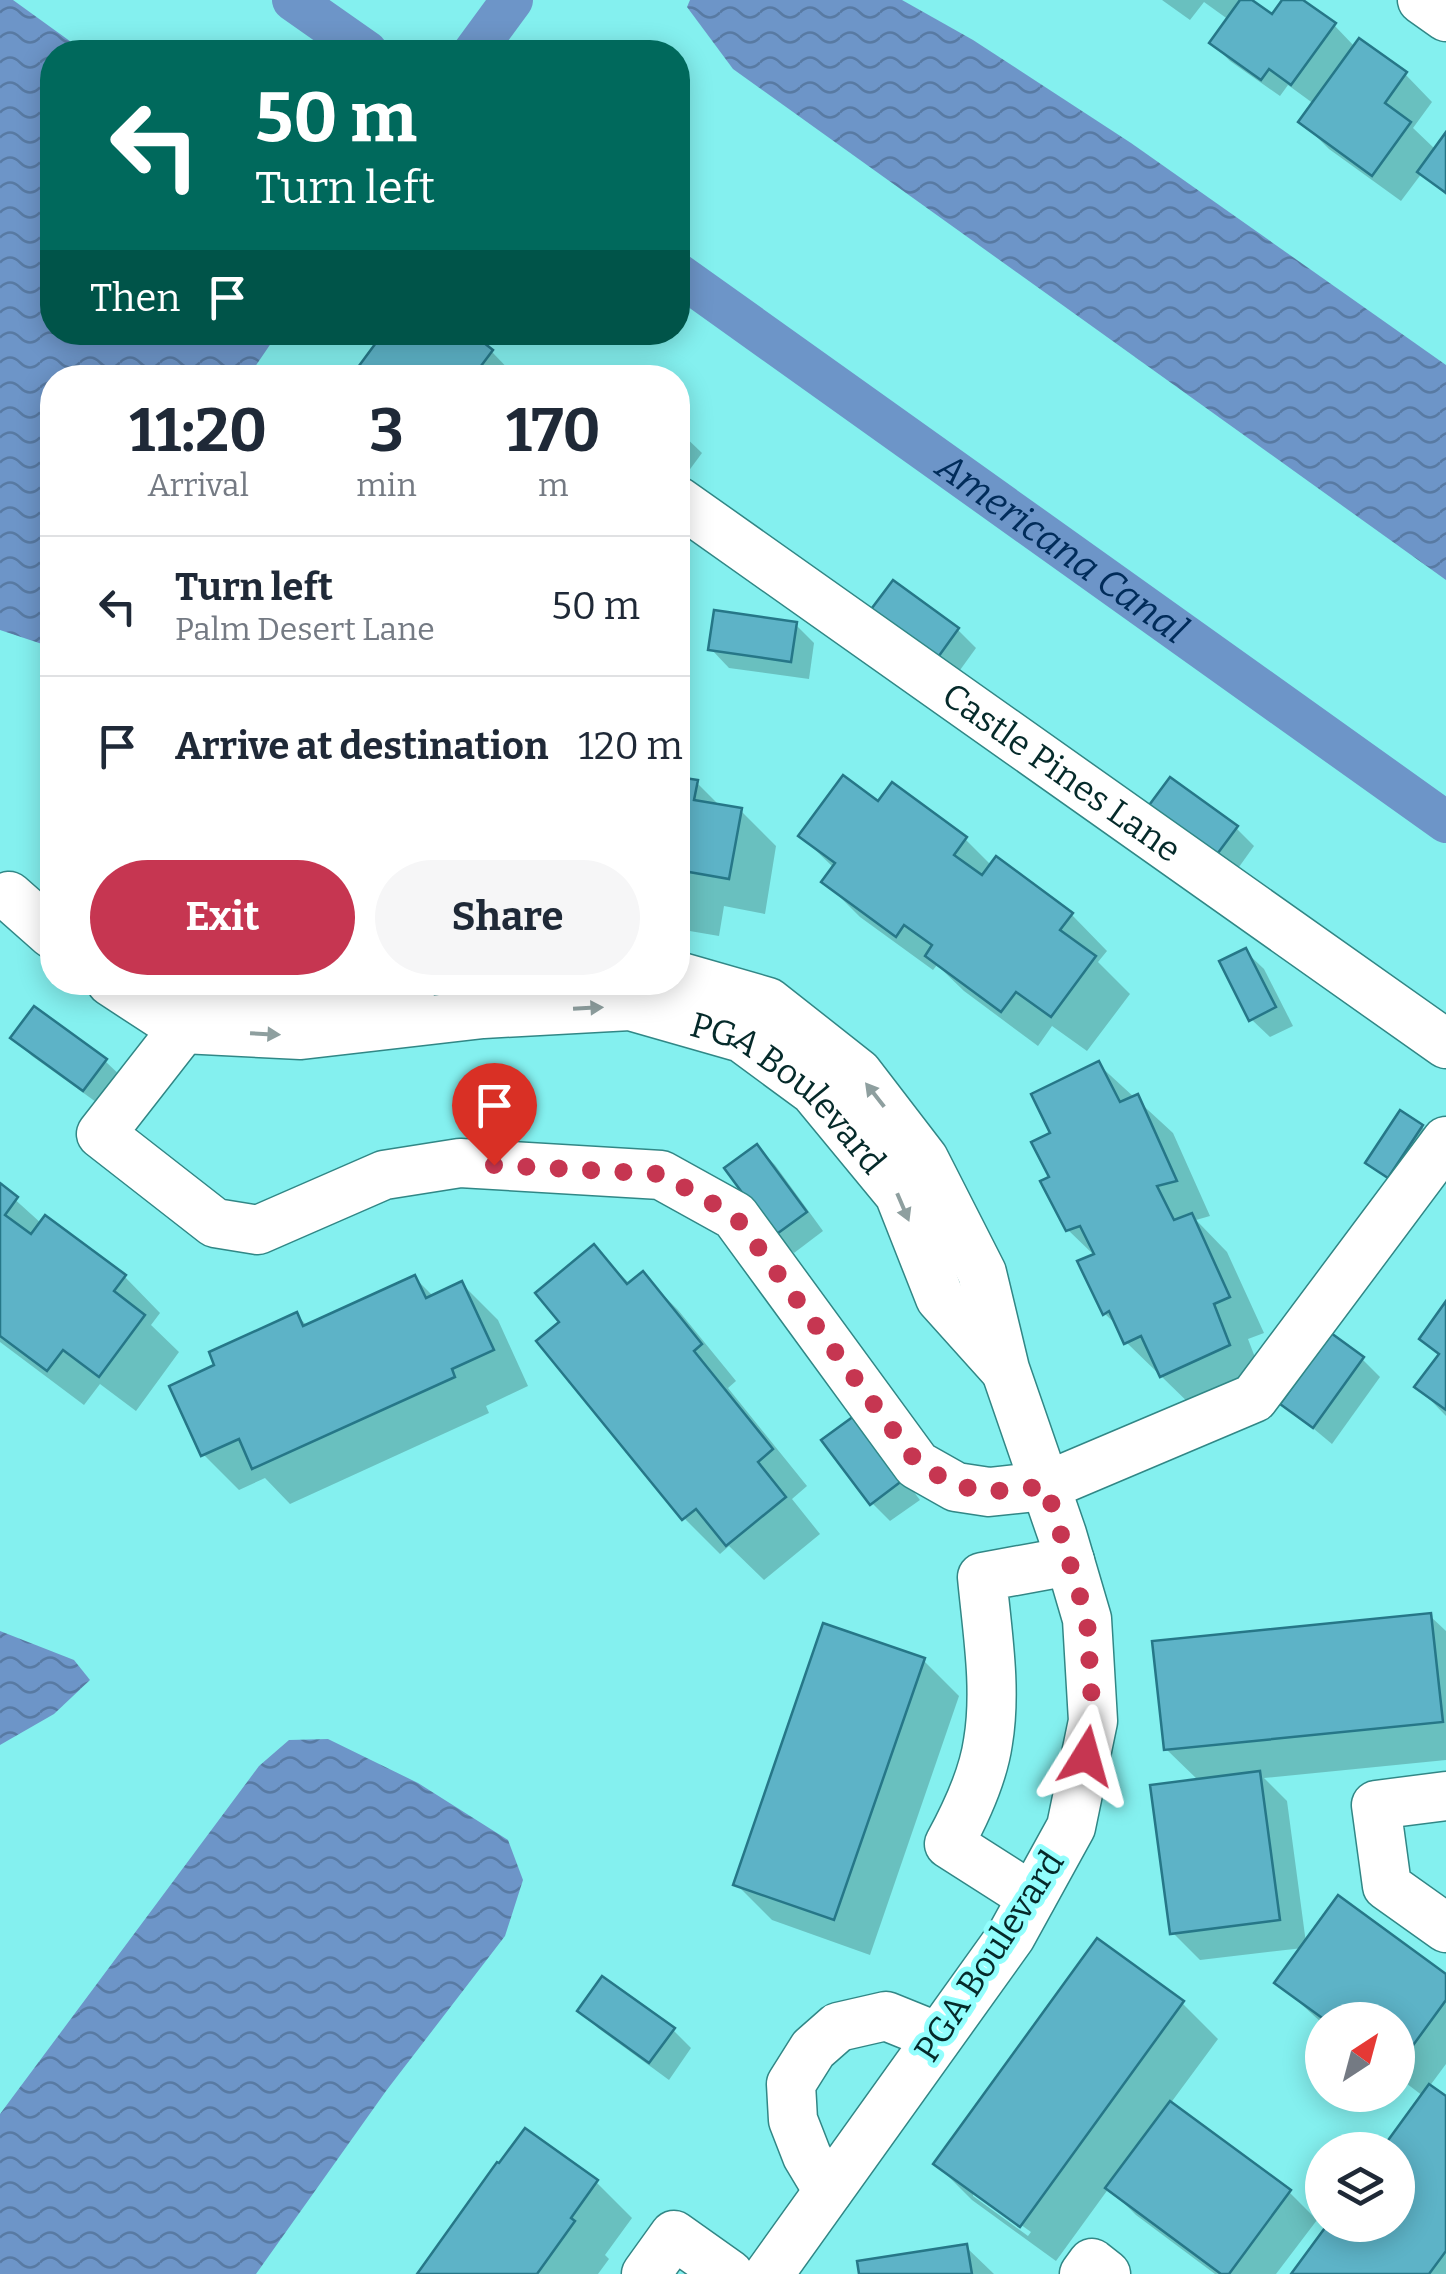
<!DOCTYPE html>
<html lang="en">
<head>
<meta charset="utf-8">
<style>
  body { margin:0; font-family:Bitter,serif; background:#f6f6f7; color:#1f2937; height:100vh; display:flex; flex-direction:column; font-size:38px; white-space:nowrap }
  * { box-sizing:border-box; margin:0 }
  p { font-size:32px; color:#747a83 }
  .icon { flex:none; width:55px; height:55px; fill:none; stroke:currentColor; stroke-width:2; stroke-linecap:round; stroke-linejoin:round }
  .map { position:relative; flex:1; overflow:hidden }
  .sheet { position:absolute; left:40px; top:365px; width:650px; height:630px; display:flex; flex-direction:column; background:#fff; border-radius:40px; box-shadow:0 5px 25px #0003 }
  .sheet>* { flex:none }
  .banner { position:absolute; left:40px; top:40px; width:650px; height:305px; border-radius:40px; box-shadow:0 5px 25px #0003; background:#00695c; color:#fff; overflow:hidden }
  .needle { width:65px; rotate:36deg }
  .tools { position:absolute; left:1305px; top:2002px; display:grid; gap:20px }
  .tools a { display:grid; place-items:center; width:110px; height:110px; border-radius:50%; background:#fff; box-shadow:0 5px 25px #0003; font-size:50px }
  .pin { position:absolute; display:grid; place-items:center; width:85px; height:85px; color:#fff; margin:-102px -42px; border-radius:50% 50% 50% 0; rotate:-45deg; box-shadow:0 0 10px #0007 }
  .pin .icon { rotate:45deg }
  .me { position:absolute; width:110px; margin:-55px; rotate:8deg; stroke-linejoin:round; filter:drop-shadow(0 0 8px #0008) }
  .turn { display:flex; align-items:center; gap:35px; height:210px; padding:0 50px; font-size:45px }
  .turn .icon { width:130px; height:130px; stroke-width:2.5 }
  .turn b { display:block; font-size:70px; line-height:85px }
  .then { display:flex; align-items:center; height:95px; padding:0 50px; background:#0003; gap:20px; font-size:38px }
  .eta { display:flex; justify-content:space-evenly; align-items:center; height:170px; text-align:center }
  .eta b { font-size:60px; font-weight:700; line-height:70px }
  .button { display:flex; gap:20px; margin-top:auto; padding:20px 50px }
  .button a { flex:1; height:115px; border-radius:60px; background:#c63651; color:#fff; font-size:40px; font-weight:700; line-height:115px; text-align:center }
  .button a+a { background:#f6f6f7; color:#1f2937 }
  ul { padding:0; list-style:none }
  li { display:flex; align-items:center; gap:30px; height:140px; padding:0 50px; border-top:2px solid #e0e1e3 }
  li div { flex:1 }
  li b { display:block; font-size:38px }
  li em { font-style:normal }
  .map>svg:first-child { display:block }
  .water { fill:url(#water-waves) }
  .shadow { fill:#0003; fill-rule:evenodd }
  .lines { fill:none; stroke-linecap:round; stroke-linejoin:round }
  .canal { stroke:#6d95c8; stroke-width:42 }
  .building { fill:#5db3c7; stroke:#267788; stroke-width:2.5 }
  .minor-casing { stroke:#318786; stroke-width:51 }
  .minor { stroke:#fff; stroke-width:48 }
  .oneway { fill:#8e9f9f }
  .route { stroke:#c63651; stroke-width:18; stroke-dasharray:0 32.4 }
  .labels { text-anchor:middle; stroke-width:10; stroke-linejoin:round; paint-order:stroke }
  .street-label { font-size:35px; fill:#052a2a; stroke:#92fefd }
  .water-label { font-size:38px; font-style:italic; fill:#012c5a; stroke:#92fefd }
</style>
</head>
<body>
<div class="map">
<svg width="1446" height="2274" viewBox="0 0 1446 2274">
  <defs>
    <pattern id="water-waves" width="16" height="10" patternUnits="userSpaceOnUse" patternTransform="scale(2.5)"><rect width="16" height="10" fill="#6d95c8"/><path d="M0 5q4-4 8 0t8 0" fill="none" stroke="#587aa3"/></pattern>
  </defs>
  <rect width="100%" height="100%" fill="#84f0ef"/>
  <g class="water">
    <path d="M0,0H13L85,52H52V332L278,333L248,377L52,378L51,647L0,630Z"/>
    <path d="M690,0H902L973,40L1131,143L1446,365V580L733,69L687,7Z"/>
    <path d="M0,1631L74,1660L90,1680L54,1714L0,1745Z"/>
    <path d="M328,1739L418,1783L508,1840L523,1880L505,1936L386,2091L256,2274H0V2114L259,1766L289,1740Z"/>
  </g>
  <g class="shadow">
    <path d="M1162,0H1248L1272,18L1285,0H1298L1334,25L1355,47L1405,74L1432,102L1413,128L1436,150L1446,137V195L1422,173L1401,201L1329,149L1301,121L1314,104L1288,85L1280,96L1230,61L1212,43L1229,20L1204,2L1190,20Z"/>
    <path d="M406,346L492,352L517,378H353Z"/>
    <path d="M678,430L702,453L679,484L678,483Z"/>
    <path d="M894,583L958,630L976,648L955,677L873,612Z"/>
    <path d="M796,625L814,643L809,679L729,668L711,649Z"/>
    <path d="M678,779L697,783L721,807L741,811L776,846L765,914L724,906L719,936L678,929Z"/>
    <path d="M878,805L965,839L992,866L996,859L1072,915L1107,951L1098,962L1130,994L1087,1051L1052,1026L1038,1046L964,991L937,965L933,970L860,917L824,881L834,868L801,836Z"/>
    <path d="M1169,826L1236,828L1254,846L1234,874Z"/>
    <path d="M1245,951L1264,969L1293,1026L1270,1037L1251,1019Z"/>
    <path d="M14,1038L105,1061L124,1079L103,1107L32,1056Z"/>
    <path d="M1098,1064L1173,1133L1210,1216L1196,1220L1227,1252L1264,1333L1248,1339L1264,1381L1197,1411L1126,1342L1120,1328L1105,1314L1095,1256L1068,1230L1052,1178L1053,1135Z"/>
    <path d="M1422,1127L1430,1135L1398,1185L1369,1163Z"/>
    <path d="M757,1147L775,1165L823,1231L794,1253L776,1235Z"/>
    <path d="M0,1186L42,1224L46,1218L125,1277L160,1313L151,1325L179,1352L136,1411L100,1384L84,1405L0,1342Z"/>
    <path d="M594,1248L630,1284L643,1275L678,1310L736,1381L728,1388L807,1486L792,1499L820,1534L764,1580L729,1546L720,1554L684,1518L563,1322Z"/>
    <path d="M415,1278L434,1297L462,1284L498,1320L528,1386L486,1406L489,1413L290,1504L265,1478L239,1490L203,1454L297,1315L308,1327Z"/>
    <path d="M1446,1305V1416L1418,1387L1440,1356L1422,1339Z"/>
    <path d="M1362,1359L1380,1377L1332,1444L1284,1404Z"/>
    <path d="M872,1437L920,1500L890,1521L872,1503Z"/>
    <path d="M1430,1616L1446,1631V1760L1264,1778L1287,1801L1306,1943L1446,1977V2064L1429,2087L1446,2099V2274H1294L1330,2225H1398V2150H1384L1423,2096L1398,2077V2020H1322V2023L1278,1983L1303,1948L1200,1960L1173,1933L1199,1781L1166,1749Z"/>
    <path d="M923,1660L959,1696L870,1955L772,1920L736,1884Z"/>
    <path d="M1182,2003L1218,2039L1170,2104L1289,2192L1317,2220L1276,2274H1215L1136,2215L1109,2188L1056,2261L972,2200L936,2164ZM973,2190L1031,2232L1028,2236L973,2196Z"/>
    <path d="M580,2010L673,2030L691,2048L669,2080L598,2028Z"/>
    <path d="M596,2182L632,2218L605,2255L609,2259L598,2274H420Z"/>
    <path d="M966,2247L994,2274H862Z"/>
  </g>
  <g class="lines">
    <g class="canal">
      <path d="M293,0L367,52"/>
      <path d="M474,52L512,0"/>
      <path id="s1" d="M678,274L1446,822"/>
    </g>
  </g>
  <g class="building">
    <path d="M1240,0H1252L1272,14L1282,0H1303L1336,23L1291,85L1269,69L1261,80L1209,43Z"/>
    <path d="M1359,38L1407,72L1385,103L1411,122L1372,176L1298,122Z"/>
    <path d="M1446,132V193L1417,172Z"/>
    <path d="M384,332H392L406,342L413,332H470L493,350L472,378H350Z"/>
    <path d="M893,580L959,628L936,660L869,612Z"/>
    <path d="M714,610L797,622L791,662L708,650Z"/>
    <path d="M843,775L878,801L892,782L967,837L954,855L982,875L996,856L1073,913L1060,930L1096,956L1051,1017L1016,992L1001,1012L925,956L932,945L904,925L896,937L821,882L835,863L798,836Z"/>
    <path d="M678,777L698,780L694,800L742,808L729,879L689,872L684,901L678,900Z"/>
    <path d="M1170,777L1238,826L1215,857L1147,808Z"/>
    <path d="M1246,948L1276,1007L1249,1021L1219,961Z"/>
    <path d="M34,1006L107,1059L83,1091L10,1038Z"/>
    <path d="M1099,1061L1120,1102L1138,1094L1177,1181L1157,1186L1174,1220L1192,1213L1230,1297L1214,1304L1230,1345L1160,1377L1141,1336L1124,1344L1109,1311L1103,1315L1077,1261L1094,1254L1080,1226L1066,1231L1040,1181L1049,1177L1031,1142L1050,1133L1031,1094Z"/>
    <path d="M1400,1110L1423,1125L1388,1178L1365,1163Z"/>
    <path d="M757,1144L807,1212L774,1236L724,1168Z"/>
    <path d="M0,1183L18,1197L5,1215L31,1234L45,1215L126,1275L114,1291L145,1315L99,1377L63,1350L47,1371L0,1336Z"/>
    <path d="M594,1244L627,1284L643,1271L702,1344L694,1351L773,1449L758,1462L786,1497L726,1546L696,1509L682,1520L536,1341L559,1322L535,1293Z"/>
    <path d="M415,1275L426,1298L462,1281L494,1350L452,1369L455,1377L252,1469L239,1439L201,1456L169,1386L214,1365L209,1352L297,1312L303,1326Z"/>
    <path d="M1446,1301V1410L1414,1387L1439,1354L1419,1339Z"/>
    <path d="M1331,1333L1364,1357L1313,1428L1280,1404Z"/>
    <path d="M854,1416L903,1480L870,1505L821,1440Z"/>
    <path d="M1431,1613L1443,1722L1164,1750L1152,1641Z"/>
    <path d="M823,1623L925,1658L834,1920L733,1885Z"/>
    <path d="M1260,1771L1280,1920L1170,1934L1150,1785Z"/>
    <path d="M1338,1895L1446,1974V2000L1398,2066V2020H1325L1274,1983Z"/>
    <path d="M1097,1938L1184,2001L1020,2227L933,2164Z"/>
    <path d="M602,1976L675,2028L649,2063L577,2011Z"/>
    <path d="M1429,2084L1446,2096V2251L1429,2274H1291L1327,2225H1398V2150H1381Z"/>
    <path d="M1170,2101L1291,2190L1229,2274H1221L1105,2188Z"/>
    <path d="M525,2128L598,2180L571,2218L575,2221L537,2274H417L497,2162L499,2163Z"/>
    <path d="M967,2244L972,2274H859L857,2261Z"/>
  </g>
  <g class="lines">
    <g class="minor-casing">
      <g id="minor">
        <path d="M1422,0L1446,17"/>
        <path id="s2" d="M678,501L1446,1044"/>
        <path d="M9,896L52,934"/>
        <path d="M678,976L768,1002L858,1073L924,1159L982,1273L1005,1369L1062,1534L1087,1619L1093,1721L1071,1827L1011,1936L769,2274"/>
        <path id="s3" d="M111,982L183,1029L301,1035L483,1014L630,1006L742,1038L814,1091L899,1194L940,1298L1002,1367"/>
        <path d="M193,982L202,987L310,999L414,982"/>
        <path d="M205,982L183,1029L101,1134L215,1223L258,1230L384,1175L460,1163L661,1175L735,1216L917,1465L956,1487L989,1492L1046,1486L1254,1398L1446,1141"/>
        <path d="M1446,1796L1376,1805L1387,1886L1446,1928"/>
        <path d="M1032,1897L949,1844C966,1813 983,1777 988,1742C997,1689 987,1630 982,1577L1070,1561"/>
        <path d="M828,2191L807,2156L793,2120L791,2084L813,2049L838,2027L886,2016L938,2037"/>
        <path d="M646,2274L674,2235L729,2274"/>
        <path d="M1084,2274L1092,2263L1106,2274"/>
      </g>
    </g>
    <use href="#minor" class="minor"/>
  </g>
  <defs><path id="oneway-solid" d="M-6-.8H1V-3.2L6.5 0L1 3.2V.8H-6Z" transform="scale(2.5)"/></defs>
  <g class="oneway">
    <use href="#oneway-solid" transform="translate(588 1008) rotate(-3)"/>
    <use href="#oneway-solid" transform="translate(265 1034) rotate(3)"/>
    <use href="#oneway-solid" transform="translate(875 1095) rotate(-128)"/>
    <use href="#oneway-solid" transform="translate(903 1207) rotate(67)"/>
  </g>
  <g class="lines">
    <path class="route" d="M494,1165L661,1174L735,1216L918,1464C973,1497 984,1493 1046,1486L1087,1619L1093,1721L1086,1756"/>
  </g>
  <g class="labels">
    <g class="street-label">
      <text dy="12" stroke="none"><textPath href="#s2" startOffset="470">Castle Pines Lane</textPath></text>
      <text dy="12" stroke="none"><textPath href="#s3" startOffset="720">PGA Boulevard</textPath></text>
      <text transform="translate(989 1956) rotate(-57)" y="12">PGA Boulevard</text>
    </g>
    <g class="water-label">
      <text dy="13" stroke="none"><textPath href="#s1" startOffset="472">Americana Canal</textPath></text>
    </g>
  </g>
</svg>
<div class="tools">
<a><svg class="needle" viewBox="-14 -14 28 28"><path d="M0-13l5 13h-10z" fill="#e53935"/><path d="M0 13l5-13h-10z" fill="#747a83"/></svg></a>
<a><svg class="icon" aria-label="layers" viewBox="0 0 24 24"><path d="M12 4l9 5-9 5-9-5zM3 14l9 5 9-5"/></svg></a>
</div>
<div class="pin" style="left:494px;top:1165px;background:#d93025"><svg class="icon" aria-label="arrive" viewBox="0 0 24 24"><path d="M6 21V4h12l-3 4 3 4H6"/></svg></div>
<svg class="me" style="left:1086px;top:1756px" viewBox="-20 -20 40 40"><path d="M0-17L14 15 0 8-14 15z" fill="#c63651" stroke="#fff" stroke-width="4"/></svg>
<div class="banner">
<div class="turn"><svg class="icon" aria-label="left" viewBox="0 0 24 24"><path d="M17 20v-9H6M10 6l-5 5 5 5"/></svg><div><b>50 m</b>Turn left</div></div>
<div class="then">Then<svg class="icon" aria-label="arrive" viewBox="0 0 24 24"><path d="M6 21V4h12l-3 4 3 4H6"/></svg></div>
</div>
<section class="sheet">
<div class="eta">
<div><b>11:20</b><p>Arrival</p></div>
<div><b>3</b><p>min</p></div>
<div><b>170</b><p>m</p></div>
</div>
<ul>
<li><svg class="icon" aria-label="left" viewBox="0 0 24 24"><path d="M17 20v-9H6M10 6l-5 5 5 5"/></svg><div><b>Turn left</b><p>Palm Desert Lane</p></div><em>50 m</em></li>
<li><svg class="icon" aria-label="arrive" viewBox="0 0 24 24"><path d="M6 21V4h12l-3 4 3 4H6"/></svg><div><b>Arrive at destination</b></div><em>120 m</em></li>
</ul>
<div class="button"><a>Exit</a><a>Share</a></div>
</section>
</div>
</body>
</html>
